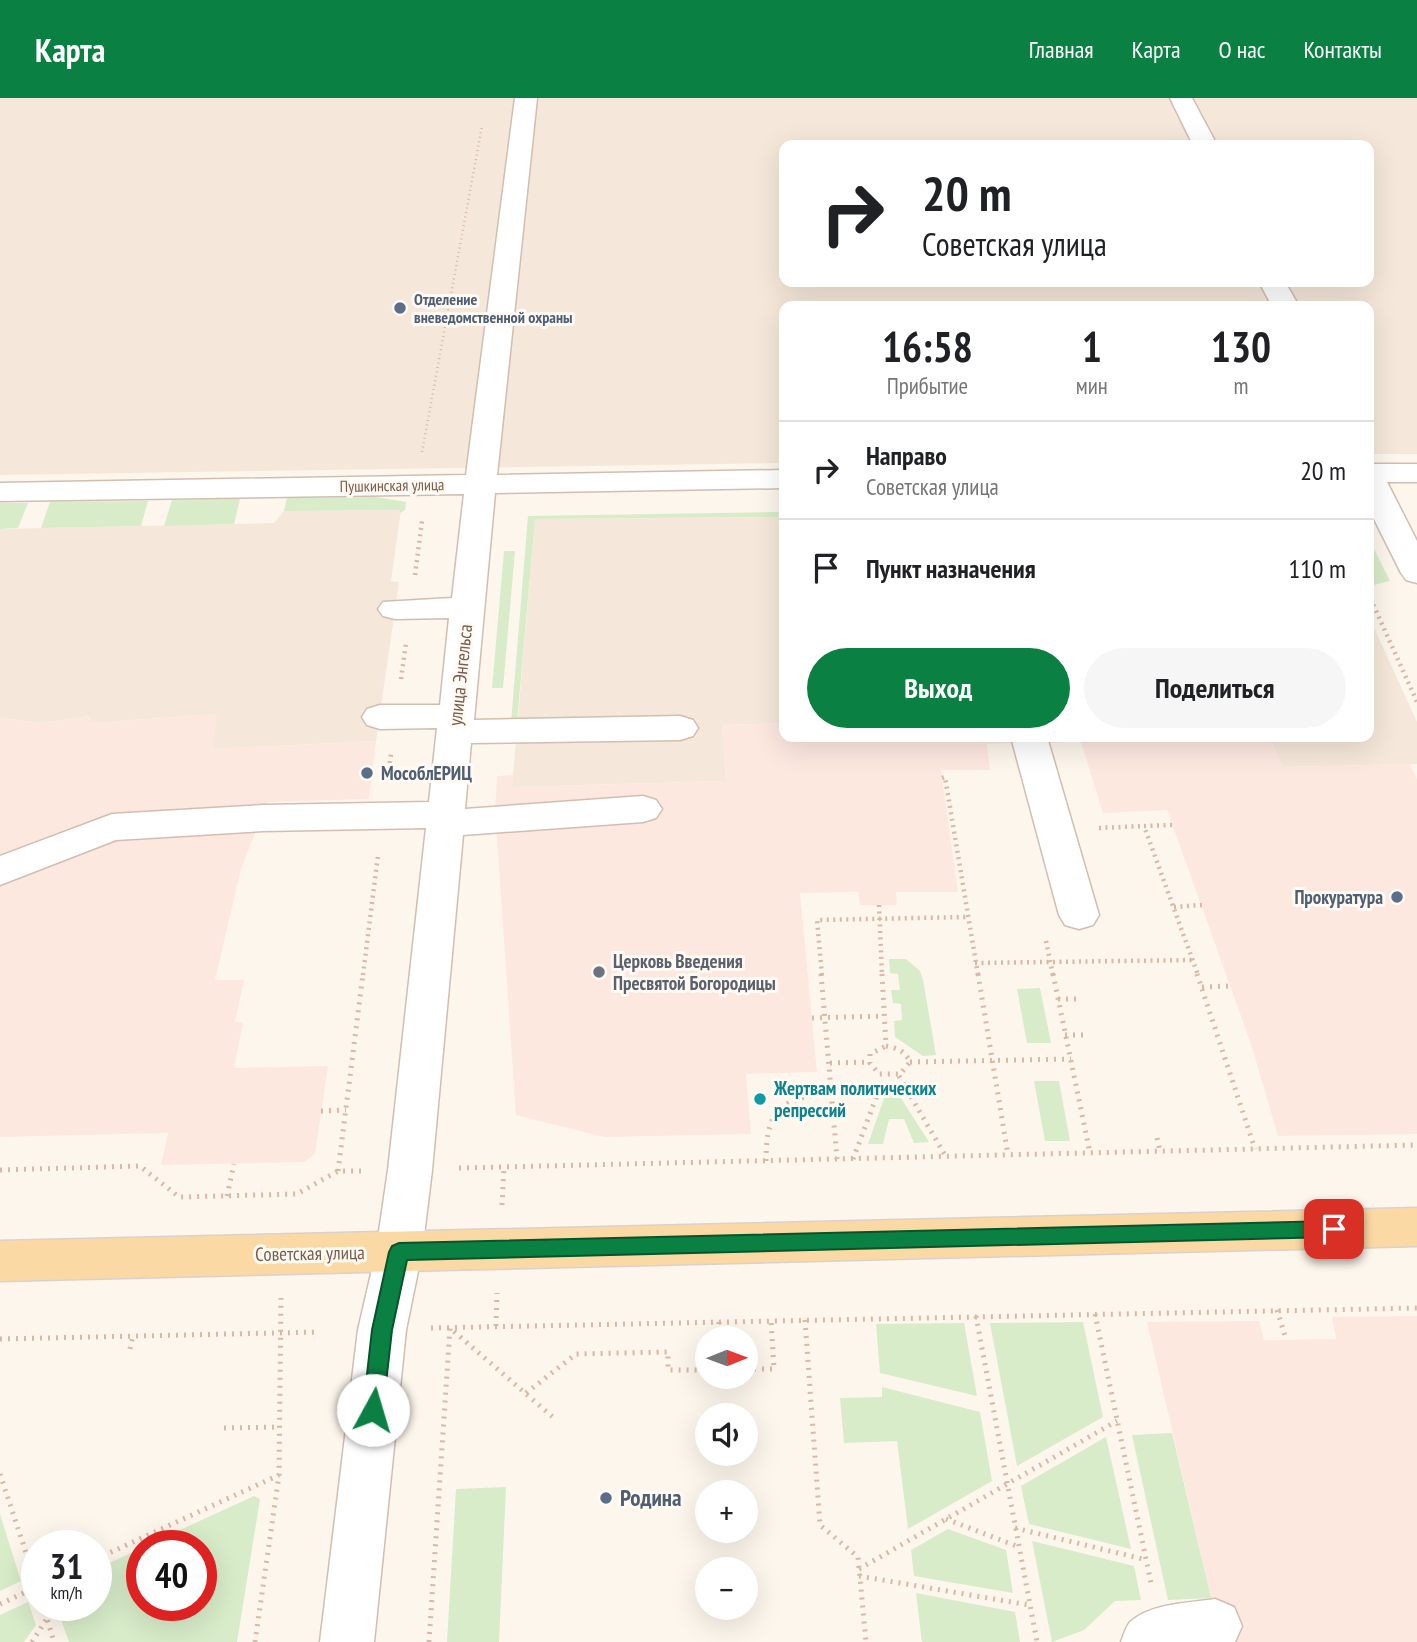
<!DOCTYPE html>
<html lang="ru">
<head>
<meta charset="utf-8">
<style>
  body { margin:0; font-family:"PT Sans Narrow",sans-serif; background:#f6f6f6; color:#202124; height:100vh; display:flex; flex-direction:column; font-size:26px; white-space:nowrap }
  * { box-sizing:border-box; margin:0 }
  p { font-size:23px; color:#757577 }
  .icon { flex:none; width:38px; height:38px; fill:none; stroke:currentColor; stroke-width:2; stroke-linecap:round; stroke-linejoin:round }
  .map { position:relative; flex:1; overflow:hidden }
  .side { position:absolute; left:779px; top:203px; width:595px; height:441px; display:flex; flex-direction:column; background:#fff; border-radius:14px; box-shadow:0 7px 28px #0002 }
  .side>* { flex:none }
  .guide { position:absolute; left:779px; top:42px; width:595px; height:147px; border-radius:14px; box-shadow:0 7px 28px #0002; background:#fff; color:#202124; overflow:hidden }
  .needle { width:46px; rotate:89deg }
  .tools { position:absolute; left:695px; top:1228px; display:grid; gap:14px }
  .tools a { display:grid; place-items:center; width:63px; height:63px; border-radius:50%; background:#fff; box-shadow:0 7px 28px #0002; font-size:35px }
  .speed { position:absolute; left:21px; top:1432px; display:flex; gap:14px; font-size:35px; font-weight:700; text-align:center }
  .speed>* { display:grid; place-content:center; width:91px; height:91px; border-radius:50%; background:#fff; box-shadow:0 7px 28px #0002; line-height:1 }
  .speed small { font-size:18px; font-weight:400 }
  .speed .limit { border:10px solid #d22; background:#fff; color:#111 }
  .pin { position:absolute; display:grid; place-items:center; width:60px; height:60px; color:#fff; margin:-30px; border-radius:14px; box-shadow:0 4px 10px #0006 }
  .me { position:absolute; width:77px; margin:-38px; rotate:6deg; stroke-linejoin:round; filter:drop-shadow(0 0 5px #0008) }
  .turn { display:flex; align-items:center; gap:24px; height:147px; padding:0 28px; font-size:32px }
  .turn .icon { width:91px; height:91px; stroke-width:2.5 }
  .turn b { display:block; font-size:49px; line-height:60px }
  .eta { display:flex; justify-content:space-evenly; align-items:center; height:119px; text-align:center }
  .eta b { font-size:42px; font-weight:600; line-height:49px }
  .primary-button { display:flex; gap:14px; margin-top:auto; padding:14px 28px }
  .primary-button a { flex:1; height:80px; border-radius:42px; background:#0b8043; color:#fff; font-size:28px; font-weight:600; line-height:80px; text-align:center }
  .primary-button a+a { background:#f6f6f6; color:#202124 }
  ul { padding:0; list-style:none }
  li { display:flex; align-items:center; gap:21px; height:98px; padding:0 28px; border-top:2px solid #e0e0e0 }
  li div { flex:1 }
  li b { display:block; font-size:26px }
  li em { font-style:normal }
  header { display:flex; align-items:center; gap:42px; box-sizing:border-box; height:98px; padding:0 35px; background:#0b8043; color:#fff }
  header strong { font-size:33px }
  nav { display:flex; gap:38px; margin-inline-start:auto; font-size:24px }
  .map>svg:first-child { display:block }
  .residential { fill:#f5e8da; fill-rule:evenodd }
  .commercial { fill:#fde8e0 }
  .green { fill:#d8ecc9 }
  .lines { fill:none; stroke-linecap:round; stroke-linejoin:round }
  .minor-casing { stroke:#d1beb0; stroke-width:3 }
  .major-casing { stroke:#dad1cd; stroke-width:3 }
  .path-far2 { stroke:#d9b8a5; stroke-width:2.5; stroke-dasharray:1 3.5; stroke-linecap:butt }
  .path-far1 { stroke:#d9b8a5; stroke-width:4.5; stroke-dasharray:2 4.5; stroke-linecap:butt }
  .path { stroke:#d9b8a5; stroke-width:5; stroke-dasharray:2 6; stroke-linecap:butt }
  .minor { fill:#fff; fill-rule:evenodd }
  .major { fill:#fbd9a5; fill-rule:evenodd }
  .route { fill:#0b8043; stroke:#07532c; stroke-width:2 }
  .service-dot { fill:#5c6f8a; stroke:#fffaf3; stroke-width:2.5 }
  .worship-dot { fill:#6b7280; stroke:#fffaf3; stroke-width:2.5 }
  .culture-dot { fill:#0f9aa8; stroke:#fffaf3; stroke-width:2.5 }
  .labels { text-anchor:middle; stroke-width:6; stroke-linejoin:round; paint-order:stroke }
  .far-service-label { font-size:16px; font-weight:bold; fill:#4e5e75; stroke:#fffaf3; text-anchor:start }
  .far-street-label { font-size:16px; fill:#7a5c4d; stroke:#fffaf3 }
  .street-label { font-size:19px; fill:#7a5c4d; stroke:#fffaf3 }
  .service-label { font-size:19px; font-weight:bold; fill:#4e5e75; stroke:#fffaf3; text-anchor:start }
  .worship-label { font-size:19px; font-weight:bold; fill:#5b616d; stroke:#fffaf3; text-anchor:start }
  .culture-label { font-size:19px; font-weight:bold; fill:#0d838f; stroke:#fffaf3; text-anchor:start }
  .near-service-label { font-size:23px; font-weight:bold; fill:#4e5e75; stroke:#fffaf3; text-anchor:start }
</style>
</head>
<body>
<header>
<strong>Карта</strong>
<nav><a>Главная</a><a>Карта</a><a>О нас</a><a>Контакты</a></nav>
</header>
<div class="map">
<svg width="1417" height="1544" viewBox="0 0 1417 1544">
  <rect width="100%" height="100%" fill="#fdf6ec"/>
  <g class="residential">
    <path d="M0,0H1417V356H1369L1368,208H784V365L0,377ZM784,47H1368V184H784Z"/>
    <path d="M401,412L391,483L399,484L376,643L212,651L216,616L90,625L89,618L42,625L0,620V431L274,425L284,413Z"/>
    <path d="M784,419V625L722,627L726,683L512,689L535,421Z"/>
    <path d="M1369,519L1417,624V666L1282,669L1270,639H1368Z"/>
  </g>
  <g class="commercial">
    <path d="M217,616L212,651L376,643L369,701L267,704L241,771L215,882H244L235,924L243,925L234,970L328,968L315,1056L304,1064L161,1067L168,1035L0,1039V620L42,625L90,618V625Z"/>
    <path d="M784,625V639H1133L1134,641L1270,639L1282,669L1410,666L1417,682V1036L1278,1038L1251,946L1167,712L1103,715L1081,644L987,646L990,672H941L958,794H896L897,807H860L858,794L800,795L817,974L746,976L751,1036L604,1039L516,1017L495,712L497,678L513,677V689L726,683L722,627Z"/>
    <path d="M1417,1218V1544H1218L1211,1500L1147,1224L1259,1223L1264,1242L1336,1241L1332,1219Z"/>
  </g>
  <g class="green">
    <path d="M376,399L406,404L405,412L400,415V412L284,413L287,400Z"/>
    <path d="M240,401L234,426L164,428L172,402Z"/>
    <path d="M148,403L141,428L41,430L50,404Z"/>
    <path d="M0,405H28L18,430L0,431Z"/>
    <path d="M779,414L778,419L535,421L517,624L511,625L528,418Z"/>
    <path d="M1368,439L1390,483L1373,487L1369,478Z"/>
    <path d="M504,453H515L503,590H492Z"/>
    <path d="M889,861H906L920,873L923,882L936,957L923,958L895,939L894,923L902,922L901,906L893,905L891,892H900L898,876L890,875Z"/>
    <path d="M1040,890L1051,945H1027L1017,891Z"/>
    <path d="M1034,983H1059L1070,1043H1045Z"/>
    <path d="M889,986H892L929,1044L914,1045L904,1021H889L883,1046H868Z"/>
    <path d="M1083,1224L1103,1319L1017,1368L990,1225Z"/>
    <path d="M964,1225L977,1298L880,1275L876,1226Z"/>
    <path d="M882,1289L980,1314L992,1383L908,1431L897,1343L844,1345L840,1300L882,1299Z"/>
    <path d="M1172,1335L1211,1500L1168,1502L1132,1337Z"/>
    <path d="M1106,1339L1131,1451L1029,1426L1021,1388Z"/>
    <path d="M506,1389L499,1544H447L456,1391Z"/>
    <path d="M254,1398L260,1401L237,1544H69L56,1507H96V1471L142,1450V1507H201V1447H147Z"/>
    <path d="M0,1416L21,1483L0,1493Z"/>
    <path d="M948,1431L1006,1452L1013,1495L914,1478L911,1452Z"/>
    <path d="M1032,1443L1134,1468L1141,1502L1115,1503L1084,1532L1052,1544Z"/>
    <path d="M916,1495L1015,1514L1020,1544H922Z"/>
    <path d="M28,1504L36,1527L24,1544H0V1517Z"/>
  </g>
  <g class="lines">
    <g class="minor-casing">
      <g id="minor">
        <path d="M515,0H537L497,377L784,372V390L495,395L474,622L680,618L693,622L698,630L693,638L680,642L471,645L465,711L643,698L656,702L662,711L656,720L643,724L463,737L432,1072L422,1154L406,1232L374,1544H320L358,1232L376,1154L388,1072L426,730L263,733L116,742L0,787V758L112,716L263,707L429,704L437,630L380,631L367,627L362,619L367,611L380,607H440L449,520L395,521L383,518L378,511L383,504L452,500L464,396L0,403V385L466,377Z"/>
        <path d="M1170,0H1192L1217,47H1193Z"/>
        <path d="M1259,184H1285L1299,208H1272Z"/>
        <path d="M1368,366H1417V384H1387L1417,443V485L1406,482L1401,475L1368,409Z"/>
        <path d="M1011,639H1047L1099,817L1093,827L1079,831L1065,827L1059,817Z"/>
        <path d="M1215,1501L1234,1509L1242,1528L1235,1544H1121C1123,1538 1126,1529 1130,1524C1151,1505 1189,1505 1215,1501Z"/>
      </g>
    </g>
    <g class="major-casing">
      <path id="major" d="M1417,1110V1148L0,1183V1143Z"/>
    </g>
    <path class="path-far2" d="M422,354L482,28"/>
    <g class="path-far1">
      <path d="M415,477L422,423"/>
      <path d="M1368,495L1417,604"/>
      <path d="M401,581L406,545"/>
      <path d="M388,678L391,656"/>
      <path d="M942,680L945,679L978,877"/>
      <path d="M1172,727L1144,728L1198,877"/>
      <path d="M1099,730L1144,728"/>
      <path d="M879,807L882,877"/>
      <path d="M1174,809L1202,807"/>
      <path d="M1046,843L1053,877"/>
      <path d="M975,865L1193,862"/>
      <path d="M363,877L378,757"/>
      <path d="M822,877L817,822L967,819"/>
    </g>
    <g class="path">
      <path d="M821,876L837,1061"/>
      <path d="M882,876L886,948"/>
      <path d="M978,876L1008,1057"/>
      <path d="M1053,876L1090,1055"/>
      <path d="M1197,876L1255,1051"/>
      <path d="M1202,889L1230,888"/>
      <path d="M1058,901H1079"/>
      <path d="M812,920L884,918"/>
      <path d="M1065,937H1084"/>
      <path d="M886,948C897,950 905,953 910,964L900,976H879L870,965V956Z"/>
      <path d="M910,964L1071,961"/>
      <path d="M830,965L869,964"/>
      <path d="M899,978L946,1059"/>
      <path d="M321,1013L346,1012"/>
      <path d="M1157,1040L1160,1053"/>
      <path d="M853,1061L884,979"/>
      <path d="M766,1063C766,1009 782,1001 833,994"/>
      <path d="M459,1070L1417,1047"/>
      <path d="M0,1072L140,1068L179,1099L297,1096L338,1073H361"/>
      <path d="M338,1073L363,876"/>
      <path d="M227,1098L234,1066"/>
      <path d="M502,1107L504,1069"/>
      <path d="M1277,1212L1286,1241"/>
      <path d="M1095,1216L1151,1485"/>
      <path d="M976,1218L1037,1544"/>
      <path d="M805,1222L820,1427L858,1459L866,1544"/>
      <path d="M719,1224V1241"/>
      <path d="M496,1228L497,1195"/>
      <path d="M431,1230L1417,1210"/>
      <path d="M0,1241L320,1234"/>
      <path d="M130,1251L133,1238"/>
      <path d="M746,1271H774L771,1222"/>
      <path d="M526,1295L576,1256L668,1254V1272H707"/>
      <path d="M224,1330L279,1329"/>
      <path d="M0,1376L37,1488"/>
      <path d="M946,1421L1019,1449"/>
      <path d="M1015,1430L1147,1462"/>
      <path d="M96,1461L279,1377"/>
      <path d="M859,1471L1117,1323"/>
      <path d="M859,1478L1029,1507"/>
      <path d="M0,1506L37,1489"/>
      <path d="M43,1507L54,1544"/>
      <path d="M32,1544L46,1522"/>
      <path d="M255,1544L279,1377L281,1200"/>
      <path d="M429,1544L450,1230L555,1321"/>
    </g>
    <use href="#minor" class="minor"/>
    <use href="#major" class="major"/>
  </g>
  <path class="route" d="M1334,1123L1340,1125L1343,1131L1340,1137L1334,1139L407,1162L392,1232L383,1312L380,1318L373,1321L366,1318L363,1312L372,1232L389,1154L392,1148L399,1145Z"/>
  <g class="service-dot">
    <circle cx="400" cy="210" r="7"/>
    <circle cx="367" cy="675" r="7"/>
    <circle cx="1397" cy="799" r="7"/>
    <circle cx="606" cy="1400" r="7"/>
  </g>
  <circle class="worship-dot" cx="599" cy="874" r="7"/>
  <circle class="culture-dot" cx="760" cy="1001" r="7"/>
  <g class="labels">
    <g class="far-service-label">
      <text x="414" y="207">Отделение<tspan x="414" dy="18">вневедомственной охраны</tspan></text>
    </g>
    <g class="far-street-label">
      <text transform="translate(392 387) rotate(-1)" y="6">Пушкинская улица</text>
    </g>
    <g class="street-label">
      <text transform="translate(460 577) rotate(-84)" y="7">улица Энгельса</text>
      <text transform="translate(310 1155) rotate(-1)" y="7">Советская улица</text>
    </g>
    <g class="service-label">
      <text x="381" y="682">МособлЕРИЦ</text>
      <text x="1383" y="806" text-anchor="end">Прокуратура</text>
    </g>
    <g class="worship-label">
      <text x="613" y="870">Церковь Введения<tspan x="613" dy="22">Пресвятой Богородицы</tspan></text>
    </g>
    <g class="culture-label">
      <text x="774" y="997">Жертвам политических<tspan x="774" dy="22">репрессий</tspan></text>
    </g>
    <g class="near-service-label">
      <text x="620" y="1408">Родина</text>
    </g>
  </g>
</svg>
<div class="tools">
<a><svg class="needle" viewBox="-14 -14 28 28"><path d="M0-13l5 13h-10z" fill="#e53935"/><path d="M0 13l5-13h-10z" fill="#757577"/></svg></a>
<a><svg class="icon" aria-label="sound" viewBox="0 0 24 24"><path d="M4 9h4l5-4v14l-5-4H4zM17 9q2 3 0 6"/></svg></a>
<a>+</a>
<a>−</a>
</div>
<div class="speed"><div>31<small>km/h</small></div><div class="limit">40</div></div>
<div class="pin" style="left:1334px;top:1131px;background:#d93025"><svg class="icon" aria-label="arrive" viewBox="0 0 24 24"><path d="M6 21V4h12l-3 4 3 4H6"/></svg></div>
<svg class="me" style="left:373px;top:1312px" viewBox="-20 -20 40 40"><circle r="19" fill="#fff"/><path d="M0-13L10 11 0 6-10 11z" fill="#0b8043"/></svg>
<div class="guide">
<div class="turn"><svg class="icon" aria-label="right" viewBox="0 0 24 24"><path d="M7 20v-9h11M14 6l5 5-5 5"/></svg><div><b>20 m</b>Советская улица</div></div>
</div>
<section class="side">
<div class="eta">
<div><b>16:58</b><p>Прибытие</p></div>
<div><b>1</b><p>мин</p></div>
<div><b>130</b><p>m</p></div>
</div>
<ul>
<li><svg class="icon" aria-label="right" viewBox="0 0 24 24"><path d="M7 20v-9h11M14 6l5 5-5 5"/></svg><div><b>Направо</b><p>Советская улица</p></div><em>20 m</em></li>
<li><svg class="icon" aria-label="arrive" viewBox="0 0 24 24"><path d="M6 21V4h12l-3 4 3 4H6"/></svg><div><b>Пункт назначения</b></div><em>110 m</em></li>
</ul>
<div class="primary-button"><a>Выход</a><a>Поделиться</a></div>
</section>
</div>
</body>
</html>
